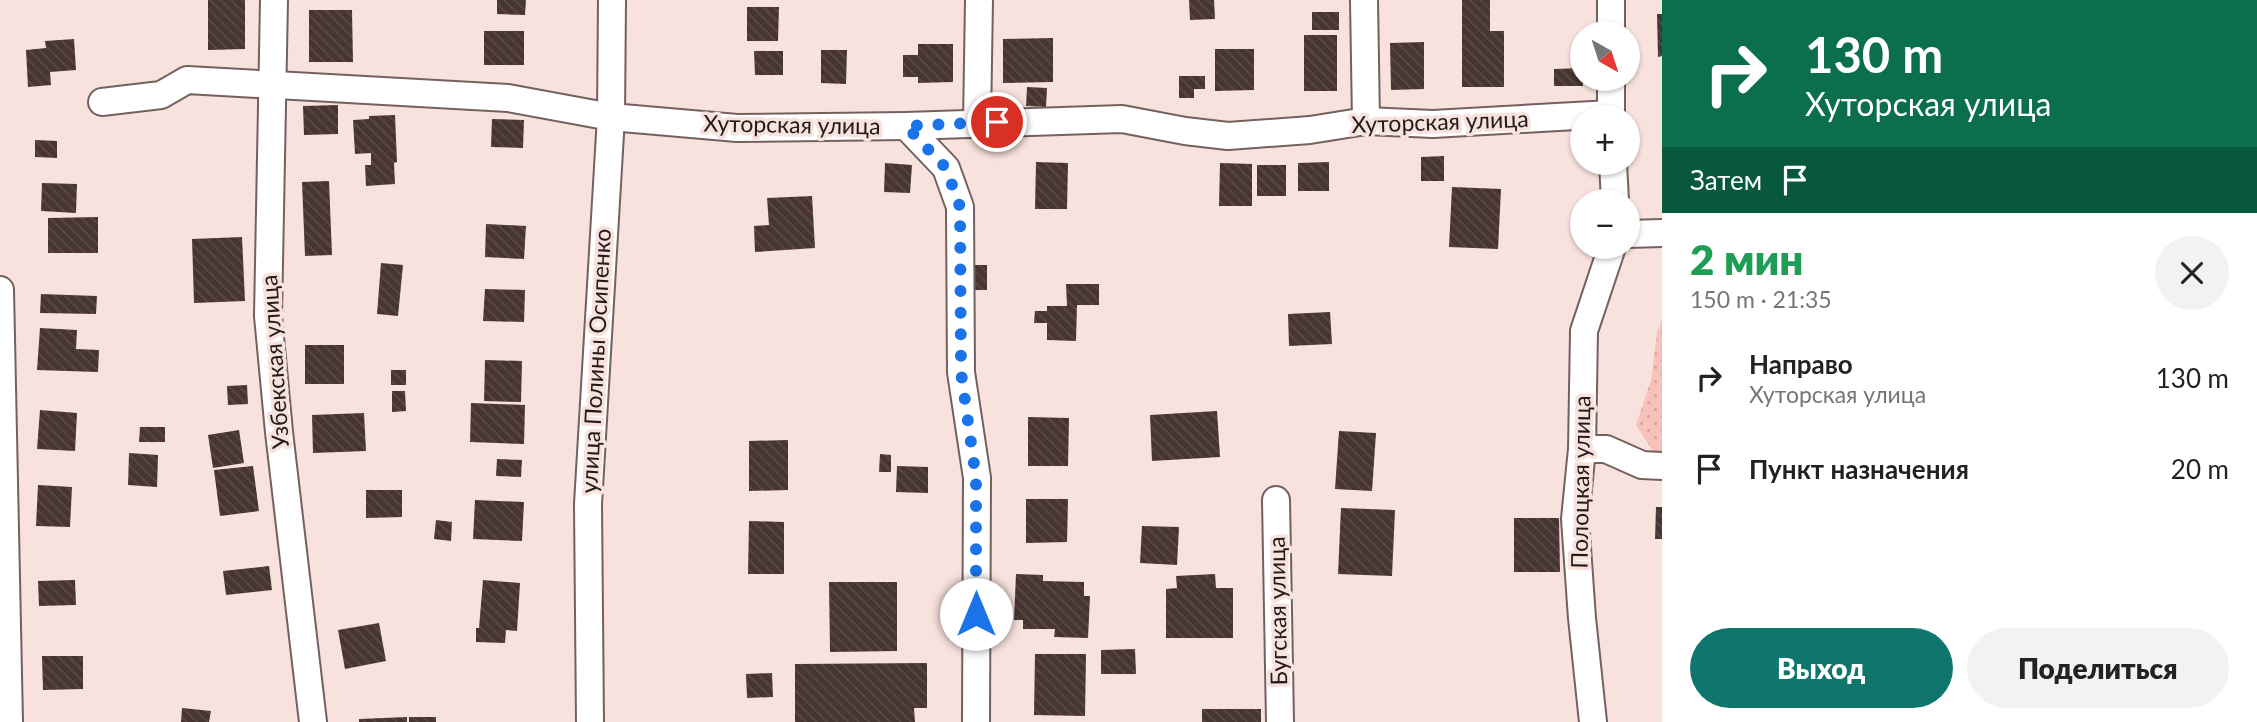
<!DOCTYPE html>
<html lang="ru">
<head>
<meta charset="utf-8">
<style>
  body { margin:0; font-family:Lato,sans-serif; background:#f2f2f2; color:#222; height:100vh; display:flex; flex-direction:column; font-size:26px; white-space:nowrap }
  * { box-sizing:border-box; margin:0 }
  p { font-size:23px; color:#767676 }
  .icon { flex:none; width:38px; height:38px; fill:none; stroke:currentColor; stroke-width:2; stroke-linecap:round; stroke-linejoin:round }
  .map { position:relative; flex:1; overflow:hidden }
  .details { display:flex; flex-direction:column; background:#fff; width:595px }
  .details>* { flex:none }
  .banner { background:#0b6e4f; color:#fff; overflow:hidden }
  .needle { width:46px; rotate:141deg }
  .fabs { position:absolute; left:1570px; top:21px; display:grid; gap:14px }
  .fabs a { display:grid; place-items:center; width:70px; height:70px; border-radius:50%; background:#fff; box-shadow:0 2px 5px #0004; font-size:35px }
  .pin { position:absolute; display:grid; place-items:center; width:60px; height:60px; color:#fff; margin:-30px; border:4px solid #fff; border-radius:50%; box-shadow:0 2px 7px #0007 }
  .me { position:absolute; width:77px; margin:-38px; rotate:0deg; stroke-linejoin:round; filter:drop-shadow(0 0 5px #0008) }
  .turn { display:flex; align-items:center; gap:24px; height:147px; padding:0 28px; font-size:32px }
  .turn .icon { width:91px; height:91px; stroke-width:2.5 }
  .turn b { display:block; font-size:49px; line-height:60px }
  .then { display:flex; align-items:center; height:66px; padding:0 28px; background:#0003; gap:14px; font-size:26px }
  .round { display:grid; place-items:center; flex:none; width:74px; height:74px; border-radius:37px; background:#f2f2f2 }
  .headline { display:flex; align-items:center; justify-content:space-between; height:119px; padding:0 28px }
  h1 { font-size:42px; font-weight:800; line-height:52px; color:#1e9e55 }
  .cta { display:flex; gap:14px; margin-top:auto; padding:14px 28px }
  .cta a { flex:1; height:80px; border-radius:42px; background:#0f766e; color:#fff; font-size:28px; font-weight:800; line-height:80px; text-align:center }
  .cta a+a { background:#f2f2f2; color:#222 }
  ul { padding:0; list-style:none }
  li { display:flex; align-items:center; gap:21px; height:91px; padding:0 28px }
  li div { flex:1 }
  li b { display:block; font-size:26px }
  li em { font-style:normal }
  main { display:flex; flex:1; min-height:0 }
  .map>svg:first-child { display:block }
  .grass { fill:url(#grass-dots) }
  .building { fill:url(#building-back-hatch) }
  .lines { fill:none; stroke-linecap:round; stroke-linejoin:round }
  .minor-casing { stroke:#74615e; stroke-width:30 }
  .minor { stroke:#fff; stroke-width:26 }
  .route { stroke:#1a73e8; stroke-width:12; stroke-dasharray:0 21.6 }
  .labels { text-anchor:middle; stroke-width:7; stroke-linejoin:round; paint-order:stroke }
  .street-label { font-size:23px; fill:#231b1a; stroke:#f8e2de }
</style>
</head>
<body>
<main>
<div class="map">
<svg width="1662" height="722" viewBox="0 0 1662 722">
  <defs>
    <pattern id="grass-dots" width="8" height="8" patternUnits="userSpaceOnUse" patternTransform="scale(1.75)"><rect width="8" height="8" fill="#f7c2ba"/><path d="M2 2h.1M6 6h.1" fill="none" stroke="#d3a69f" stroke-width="1.8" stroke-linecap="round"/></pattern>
    <pattern id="building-back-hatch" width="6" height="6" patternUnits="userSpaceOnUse" patternTransform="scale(1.75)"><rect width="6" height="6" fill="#473533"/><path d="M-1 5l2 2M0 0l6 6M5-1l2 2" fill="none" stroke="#594947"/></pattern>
  </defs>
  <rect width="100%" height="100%" fill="#f8e2de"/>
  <path class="grass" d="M1662,320V455L1655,454L1636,425L1651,380L1657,333Z"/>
  <g class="building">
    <path d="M208,0H245V49L208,50Z"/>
    <path d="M497,0H526L525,15L497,14Z"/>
    <path d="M1189,0H1214L1215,19L1190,20Z"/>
    <path d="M1462,0H1490V31H1504V87H1462Z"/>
    <path d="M747,7H779L778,41H747Z"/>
    <path d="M309,10H352L353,62H309Z"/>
    <rect x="1312" y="12" width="27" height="18"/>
    <path d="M1657,14H1662V56L1658,57Z"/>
    <rect x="484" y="31" width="40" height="34"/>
    <rect x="1304" y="35" width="33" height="56"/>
    <path d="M1053,38V82L1003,83V39Z"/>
    <path d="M74,39L76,70L50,72L51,85L28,87L26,50L46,48L45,41Z"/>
    <path d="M1424,42V89L1391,90L1390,43Z"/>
    <path d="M918,44H953V82L918,83V77H903V55H918Z"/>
    <path d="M1215,49H1254V90L1215,91Z"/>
    <path d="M821,50H847L846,84L821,83Z"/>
    <path d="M754,51H783V75H755Z"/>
    <path d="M1582,68L1583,86H1554V69Z"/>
    <path d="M1179,76H1205V89H1194V98H1179Z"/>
    <path d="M1027,87L1047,88L1046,107L1026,106Z"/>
    <path d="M338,105V134L304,135L303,106Z"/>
    <path d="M395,115L397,162L394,163L395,184L366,186L365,165H371V153L355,154L353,120L369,119V116Z"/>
    <path d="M492,119L524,120L523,148L491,147Z"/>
    <path d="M35,140L57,141V158L35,157Z"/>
    <path d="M1444,156V181H1421V157Z"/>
    <path d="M1036,162L1068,163L1067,209H1035Z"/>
    <path d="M1329,162V191H1298V163Z"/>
    <path d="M885,163L912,165L910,193L884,192Z"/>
    <path d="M1220,163L1252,164V206H1219Z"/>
    <rect x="1257" y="165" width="29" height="31"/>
    <path d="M329,181L332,255L305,256L302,182Z"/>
    <path d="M42,183L77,184L76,213L41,211Z"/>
    <path d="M1452,187L1501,189L1498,249L1449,247Z"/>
    <path d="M812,196L815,248L755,252L754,226L769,225L767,198Z"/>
    <path d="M98,217V253H48V218Z"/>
    <path d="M486,224L526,226L524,259L485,257Z"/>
    <path d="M242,237L245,301L194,303L192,239Z"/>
    <path d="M381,263L403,265L398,316L377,314Z"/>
    <rect x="973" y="265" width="14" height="25"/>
    <path d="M1066,284H1099V305H1077L1076,341L1047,340V323H1034L1035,311H1047V306H1067Z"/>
    <path d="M485,289L525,290L524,322L483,321Z"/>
    <path d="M41,294L97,296L96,314L40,313Z"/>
    <path d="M1330,312L1332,344L1289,346L1288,314Z"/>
    <path d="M40,328L77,330L76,349L99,350L98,372L37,370Z"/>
    <rect x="305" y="345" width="39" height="39"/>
    <path d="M485,360L522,361L521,402L484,401Z"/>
    <rect x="391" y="370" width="15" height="15"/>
    <path d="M247,385L248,404L228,405L227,386Z"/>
    <path d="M392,391H405L406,411L392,412Z"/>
    <path d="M471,403L525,405L524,444L470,442Z"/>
    <path d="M40,410L77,413L75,451L37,449Z"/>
    <path d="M1217,411L1220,457L1152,461L1150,415Z"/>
    <path d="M364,413L366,451L313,453L312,415Z"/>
    <path d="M1028,417L1069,418L1068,466H1028Z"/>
    <path d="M140,427H165V442H139Z"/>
    <path d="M239,430L244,463L213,468L208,435Z"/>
    <path d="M1339,431L1376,433L1372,491L1335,489Z"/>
    <path d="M788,440V490L749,491V441Z"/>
    <path d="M129,453L158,455L157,487L128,485Z"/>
    <path d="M880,454L891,455V472H879Z"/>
    <path d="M497,459L522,460L521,477L496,476Z"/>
    <path d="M253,466L259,511L220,516L214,470Z"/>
    <path d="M897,466L928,467V493L896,492Z"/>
    <path d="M38,485L72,487L70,527L36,526Z"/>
    <path d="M366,490H402V517L366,518Z"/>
    <path d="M1026,499H1068L1067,542L1026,543Z"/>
    <path d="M475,500L524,502L522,541L473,539Z"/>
    <path d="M1656,507H1662V539H1655Z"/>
    <path d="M1341,508L1395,510L1392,576L1338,574Z"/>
    <path d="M1514,518H1559L1560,572H1514Z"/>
    <path d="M436,520L452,522L451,541L434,539Z"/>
    <path d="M749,521L784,522V574H748Z"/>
    <path d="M1142,526L1179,527L1177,565L1140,563Z"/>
    <path d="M269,566L272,590L226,595L223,571Z"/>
    <path d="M1016,574L1043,575V581L1084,582V596H1090L1088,638L1054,637L1055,629H1023V620H1014Z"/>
    <path d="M1215,574L1216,588H1233V638H1166V589L1177,588L1176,576Z"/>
    <path d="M75,580L76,605L39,606L38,581Z"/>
    <path d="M483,580L520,583L517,631L506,630L505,643L476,642V628H479Z"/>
    <path d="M829,582H897V651L830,652Z"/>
    <path d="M379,623L386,661L345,669L338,630Z"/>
    <path d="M1135,649L1136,674H1101V650Z"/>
    <path d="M1035,654H1086L1085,716L1034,715Z"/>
    <path d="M42,656H83V689L43,690Z"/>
    <path d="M927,663V708H914L915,722H795V664Z"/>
    <path d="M772,673L773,697L747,698L746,674Z"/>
    <path d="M182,708L211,711L209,722H181Z"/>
    <rect x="1202" y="709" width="59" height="13"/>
    <path d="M407,717V722H359V719Z"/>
    <rect x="409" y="717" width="27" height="5"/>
  </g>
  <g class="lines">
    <g class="minor-casing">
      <g id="minor">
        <path d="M274,0L268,316L279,432L313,722"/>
        <path d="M1364,0L1366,121"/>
        <path d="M1611,0V33"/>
        <path d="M1611,79V117"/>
        <path d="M102,102L161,95L187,80L508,98L611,117L737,128L906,126L1122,119L1185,131L1228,136L1310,130L1366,121L1433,124L1611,114"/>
        <path d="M977,122L979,0"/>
        <path d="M906,126L946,168L960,207L961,372L977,478L976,722"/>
        <path d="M1613,163L1615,201"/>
        <path d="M1628,234L1662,233"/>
        <path d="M0,290L9,722"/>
        <path d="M1582,449H1606L1642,465L1662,466"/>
        <path d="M1276,500L1280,722"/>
        <path d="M590,722L588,504L611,117L612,0"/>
        <path d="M1593,722L1582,618L1575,519L1582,449L1584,331L1612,247"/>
      </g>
    </g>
    <use href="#minor" class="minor"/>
  </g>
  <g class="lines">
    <path class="route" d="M976,614V478L961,372L960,207L946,168L906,126L997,122"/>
  </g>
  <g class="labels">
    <g class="street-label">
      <text transform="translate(1440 122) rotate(-2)" y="8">Хуторская улица</text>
      <text transform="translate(792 125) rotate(1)" y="8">Хуторская улица</text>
      <text transform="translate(596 361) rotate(-87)" y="8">улица Полины Осипенко</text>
      <text transform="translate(275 362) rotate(-94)" y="8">Узбекская улица</text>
      <text transform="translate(1581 482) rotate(-89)" y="8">Полоцкая улица</text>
      <text transform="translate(1278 611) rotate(-91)" y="8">Бугская улица</text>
    </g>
  </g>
</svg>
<div class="fabs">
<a><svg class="needle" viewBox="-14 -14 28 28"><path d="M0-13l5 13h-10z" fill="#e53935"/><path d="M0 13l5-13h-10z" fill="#767676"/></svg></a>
<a>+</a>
<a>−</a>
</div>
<div class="pin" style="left:997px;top:122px;background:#d93025"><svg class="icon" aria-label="arrive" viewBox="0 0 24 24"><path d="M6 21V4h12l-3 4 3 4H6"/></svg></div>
<svg class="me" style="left:976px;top:614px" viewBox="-20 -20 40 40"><circle r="19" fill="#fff"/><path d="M0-13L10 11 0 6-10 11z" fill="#1a73e8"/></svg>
</div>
<section class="details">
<div class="banner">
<div class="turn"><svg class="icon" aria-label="right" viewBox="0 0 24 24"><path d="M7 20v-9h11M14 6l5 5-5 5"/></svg><div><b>130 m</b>Хуторская улица</div></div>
<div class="then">Затем<svg class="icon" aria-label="arrive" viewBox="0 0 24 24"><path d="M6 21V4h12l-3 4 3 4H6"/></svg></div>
</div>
<div class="headline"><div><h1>2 мин</h1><p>150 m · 21:35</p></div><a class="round"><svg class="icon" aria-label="close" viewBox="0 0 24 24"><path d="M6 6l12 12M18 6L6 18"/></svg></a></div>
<ul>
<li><svg class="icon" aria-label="right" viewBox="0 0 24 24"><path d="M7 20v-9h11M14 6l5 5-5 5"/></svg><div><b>Направо</b><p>Хуторская улица</p></div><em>130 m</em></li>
<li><svg class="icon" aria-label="arrive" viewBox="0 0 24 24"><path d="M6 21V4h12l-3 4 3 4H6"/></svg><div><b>Пункт назначения</b></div><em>20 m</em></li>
</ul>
<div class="cta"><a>Выход</a><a>Поделиться</a></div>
</section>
</main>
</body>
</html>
